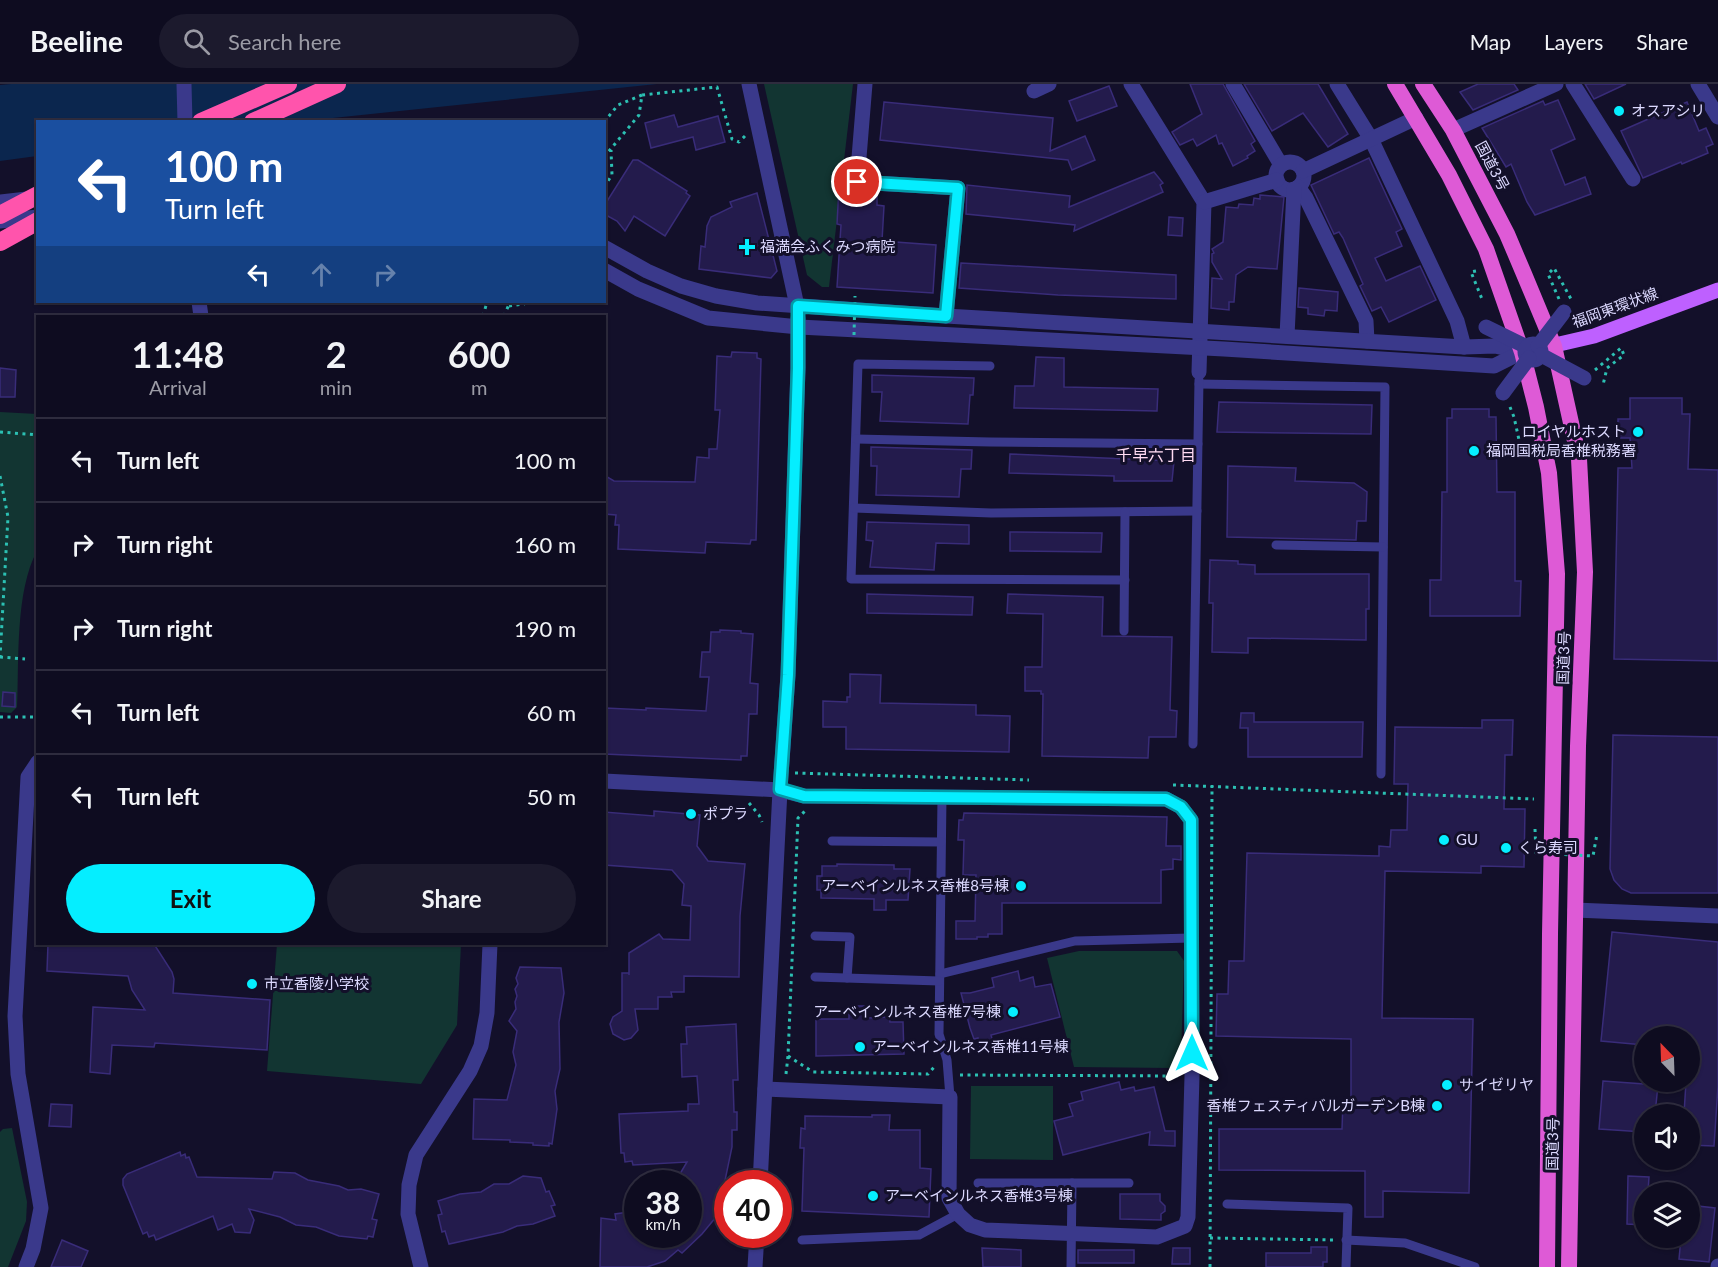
<!DOCTYPE html>
<html lang="en">
<head>
<meta charset="utf-8">
<style>
  body { margin:0; font-family:Lato,"Noto Sans JP",sans-serif; background:#1c1a2d; color:#f1f3f6; height:100vh; display:flex; flex-direction:column; font-size:22px; white-space:nowrap }
  * { box-sizing:border-box; margin:0 }
  p { font-size:20px; color:#9b9ba5 }
  .icon { flex:none; width:33px; height:33px; fill:none; stroke:currentColor; stroke-width:2; stroke-linecap:round; stroke-linejoin:round }
  .map { position:relative; flex:1; overflow:hidden }
  .side { position:absolute; left:36px; top:231px; width:570px; height:630px; display:flex; flex-direction:column; background:#0e0c20; border-radius:0px; box-shadow:0 2px 4px #0004,0 0 0 2px #2e2c3e }
  .side>* { flex:none }
  .top-card { position:absolute; left:36px; top:36px; width:570px; height:183px; border-radius:0px; box-shadow:0 2px 4px #0004,0 0 0 2px #2e2c3e; background:#1a4fa0; color:#fff; overflow:hidden }
  .needle { width:39px; rotate:337deg }
  .fabs { position:absolute; left:1634px; top:942px; display:grid; gap:12px }
  .fabs a { display:grid; place-items:center; width:66px; height:66px; border-radius:50%; background:#0e0c20; box-shadow:0 2px 4px #0004,0 0 0 2px #2e2c3e; font-size:30px }
  .speed { position:absolute; left:624px; top:1086px; display:flex; gap:12px; font-size:30px; font-weight:700; text-align:center }
  .speed>* { display:grid; place-content:center; width:78px; height:78px; border-radius:50%; background:#0e0c20; box-shadow:0 2px 4px #0004,0 0 0 2px #2e2c3e; line-height:1 }
  .speed small { font-size:15px; font-weight:400 }
  .speed .limit { border:9px solid #d22; background:#fff; color:#111 }
  .pin { position:absolute; display:grid; place-items:center; width:51px; height:51px; color:#fff; margin:-26px; border:3px solid #fff; border-radius:50%; box-shadow:0 2px 6px #0007 }
  .me { position:absolute; width:66px; margin:-33px; rotate:0deg; stroke-linejoin:round; filter:drop-shadow(0 0 4px #0008) }
  .turn { display:flex; align-items:center; gap:21px; height:126px; padding:0 30px; font-size:27px }
  .turn .icon { width:78px; height:78px; stroke-width:2.5 }
  .turn b { display:block; font-size:42px; line-height:51px }
  .lanes { display:flex; align-items:center; height:57px; padding:0 30px; background:#0003; justify-content:center; gap:30px; direction:ltr }
  .lanes .off { opacity:.35 }
  .eta { display:flex; justify-content:space-evenly; align-items:center; height:102px; text-align:center }
  .eta b { font-size:36px; font-weight:700; line-height:42px }
  .action { display:flex; gap:12px; margin-top:auto; padding:12px 30px }
  .action a { flex:1; height:69px; border-radius:36px; background:#05eeff; color:#111; font-size:24px; font-weight:700; line-height:69px; text-align:center }
  .action a+a { background:#1c1a2d; color:#f1f3f6 }
  ul { padding:0; list-style:none }
  li { display:flex; align-items:center; gap:18px; height:84px; padding:0 30px; border-top:2px solid #2e2c3e }
  li div { flex:1 }
  li b { display:block; font-size:22px }
  li em { font-style:normal }
  header { display:flex; align-items:center; gap:36px; box-sizing:border-box; height:84px; padding:0 30px; background:#0e0c20; border-bottom:2px solid #2e2c3e }
  header strong { font-size:28px }
  nav { display:flex; gap:33px; margin-inline-start:auto; font-size:21px }
  .search { width:420px; height:54px; background:#1c1a2d; display:flex; align-items:center; gap:15px; box-sizing:border-box; padding:0 21px; border-radius:33px; color:#9b9ba5; font-size:22px }
  .map>svg:first-child { display:block }
  .green { fill:#123532 }
  .water { fill:#0b264e }
  .building { fill:#231b4c; stroke:#392c79; stroke-width:1.5 }
  .lines { fill:none; stroke-linecap:round; stroke-linejoin:round }
  .path { stroke:#2cc0b3; stroke-width:3; stroke-dasharray:3 4.5; stroke-linecap:butt }
  .service { stroke:#3a398b; stroke-width:9 }
  .minor { stroke:#3a398b; stroke-width:15 }
  .tertiary { stroke:#3a398b; stroke-width:15 }
  .primary { stroke:#be60ff; stroke-width:15 }
  .trunk { stroke:#de5ad6; stroke-width:16 }
  .motorway { stroke:#ff54ac; stroke-width:18 }
  .path-bridge { stroke:#2cc0b3; stroke-width:3; stroke-dasharray:3 4.5; stroke-linecap:butt }
  .pedestrian-bridge { stroke:#3a398b; stroke-width:15 }
  .motorway-bridge { stroke:#ff54ac; stroke-width:18 }
  .route-casing { stroke:#039ba6; stroke-width:15 }
  .route { stroke:#05eeff; stroke-width:10 }
  .poi-dot { fill:#05eeff; stroke:#13102a; stroke-width:2 }
  .labels { text-anchor:middle; stroke-width:6; stroke-linejoin:round; paint-order:stroke }
  .poi-label { font-size:15px; fill:#dcd9ff; stroke:#13102a; text-anchor:start }
  .street-label { font-size:15px; fill:#dcd9ff; stroke:#13102a }
  .neighbourhood-label { font-size:16px; fill:#ffdbf3; stroke:#13102a }
</style>
</head>
<body>
<header>
<strong>Beeline</strong>
<div class="search"><svg class="icon" aria-label="search" viewBox="0 0 24 24"><circle cx="10" cy="10" r="6"/><path d="M15 15l6 6"/></svg>Search here</div>
<nav><a>Map</a><a>Layers</a><a>Share</a></nav>
</header>
<div class="map">
<svg width="1718" height="1183" viewBox="0 0 1718 1183">
  <rect width="100%" height="100%" fill="#13102a"/>
  <g class="green">
    <path d="M764,0H853L829,203H822L807,191Z"/>
    <path d="M0,328L37,330V467C15,507 19,578 17,623L11,629L0,628Z"/>
    <path d="M277,860H461L457,941L421,1000L267,987Z"/>
    <path d="M1079,867H1177L1184,877L1181,972L1172,984L1074,983L1047,874Z"/>
    <path d="M971,1002H1053V1076L970,1075Z"/>
    <path d="M12,1044L27,1118L26,1137L8,1183H0V1048L3,1045Z"/>
  </g>
  <path class="water" d="M11,0H657L304,37L38,38L37,72L0,77V1Z"/>
  <g class="building">
    <path d="M1190,0H1223L1255,57L1251,60L1255,67L1247,72L1248,74L1233,82L1222,59L1219,60L1216,51L1197,62L1193,55L1180,61L1172,48L1202,30Z"/>
    <path d="M1244,0H1318L1348,50L1328,63L1303,29L1272,47Z"/>
    <path d="M1478,0H1514L1518,6L1473,26L1460,8Z"/>
    <path d="M1585,0H1626L1594,15Z"/>
    <path d="M1109,2L1117,22L1077,37L1069,17Z"/>
    <path d="M1558,16L1575,55L1551,66L1565,101L1585,93L1591,110L1535,131L1527,118L1511,80L1506,83L1482,44L1543,17L1545,21Z"/>
    <path d="M884,18L1053,34L1050,67L1085,52L1095,76L1072,86L1068,76L880,56Z"/>
    <path d="M1687,18L1699,47L1706,44L1713,60L1706,63L1708,69L1682,80L1681,78L1643,94L1621,47Z"/>
    <path d="M674,31L678,43L718,32L725,58L696,66L693,53L651,64L645,39Z"/>
    <path d="M1369,74L1402,145L1396,148L1402,162L1375,174L1386,197L1420,182L1436,216L1389,238L1381,223L1372,227L1360,202L1363,200L1343,154L1339,148L1334,150L1311,101Z"/>
    <path d="M633,76H638L687,107L686,109L690,112L665,152L634,132L625,147L617,137L604,130V122Z"/>
    <path d="M1154,88L1163,99L1160,101L1163,108L1074,147L1075,141L966,130L967,101L1070,112L1069,123Z"/>
    <path d="M843,98H847L851,106L856,108L877,109V121L884,122L882,157L936,161L933,209L837,203L841,141L837,140L839,103H842Z"/>
    <path d="M757,109L777,187L771,194L699,185L701,162L705,163L707,142L711,133L732,123L730,118Z"/>
    <path d="M1260,111L1284,113L1277,185L1248,183L1236,191L1234,218H1229V226L1211,224L1212,194L1222,195L1212,178V170L1214,169L1212,165L1223,158L1226,123L1238,124L1239,120L1253,121L1254,114L1260,115Z"/>
    <path d="M1169,133L1183,134L1182,152L1168,151Z"/>
    <path d="M961,179L1176,191V215L1058,211L959,204Z"/>
    <path d="M1299,204L1338,208L1337,227L1325,226L1324,232L1308,230V224L1298,223Z"/>
    <path d="M732,268L757,269V274L761,275L756,456H751L750,460L706,458L705,469L618,465L619,441H615L616,431L604,430V391L614,397L695,398L697,373L709,374V365H717L720,326H715L717,272L731,273Z"/>
    <path d="M1036,273L1064,274V303L1158,305L1157,327L1014,324L1015,302H1034Z"/>
    <path d="M0,284L16,286L15,313H0Z"/>
    <path d="M872,291L974,294L973,311H970L968,340L880,337L882,308H872Z"/>
    <path d="M1630,314H1682V330H1690L1688,385L1718,386V577L1614,575L1618,384H1632L1630,354H1618V335H1630Z"/>
    <path d="M1219,318L1372,321L1371,350L1217,348Z"/>
    <path d="M1452,325H1489V333H1496L1497,408H1515V497H1521L1520,532H1430V496H1441L1442,408H1447V334H1452Z"/>
    <path d="M871,363L972,366L971,385H961L959,413L876,411L877,382H871Z"/>
    <path d="M1010,370L1174,377L1172,397H1114V392L1009,389Z"/>
    <path d="M1228,382L1296,384L1295,397L1354,399L1367,408L1366,437H1357L1356,456L1227,453Z"/>
    <path d="M867,438L969,441V460L936,459L934,486L870,483L873,457L866,456Z"/>
    <path d="M1010,448L1102,449L1101,468L1010,467Z"/>
    <path d="M1210,476L1238,477V480L1255,481V490H1369V525H1366V556L1248,554V569L1212,568L1213,519H1209Z"/>
    <path d="M867,510L973,513L972,531L867,529Z"/>
    <path d="M1008,510L1103,513L1102,552L1172,553L1170,626L1177,627L1176,653H1149L1148,674L1042,672L1043,610H1041V607H1025V583H1042L1043,530L1007,529Z"/>
    <path d="M720,546L741,547V549L753,550L750,599L758,600L757,630H749L747,672H741V676L604,670L606,624L646,626V624L706,627L709,593H700L702,568H710L711,548H720Z"/>
    <path d="M850,590L881,591L880,619L976,621V631L1010,632L1009,668L846,665V643H823V617L847,618V613H850Z"/>
    <path d="M3,608L15,609V623L2,622Z"/>
    <path d="M1241,629H1254V638H1363L1362,673H1248V644H1240Z"/>
    <path d="M1482,636H1513L1512,671H1505L1504,725H1525L1524,783L1481,782V789L1385,787L1382,934L1473,935L1469,1109L1383,1107V1133H1365V1087L1219,1086V1045H1342L1343,1018H1351V955L1216,952L1217,910H1228L1229,877H1244L1247,769L1379,772V762L1390,763L1391,746H1407L1408,700H1394L1395,643L1482,644Z"/>
    <path d="M1613,651L1718,653V809H1631L1622,805L1614,796L1610,785Z"/>
    <path d="M654,727L700,731L697,762L708,777L745,780L740,832L739,893L684,892V908H671L672,913H658V925H635L638,946L631,954L624,956L613,950L610,940L613,933L622,927V889H629V891V869L659,850L663,855L690,856L691,822L682,821L684,800L672,786L604,781V728L654,732Z"/>
    <path d="M964,729L1167,733L1166,762H1181V776L1173,775V785L1161,786V819H1002V850H988V853H977V855H956V837H975L976,791H963L964,756H958L959,736H963Z"/>
    <path d="M837,780L894,781V785H910L908,816H886V826H874V815L821,814V806H817V792H822V782H837Z"/>
    <path d="M1612,848L1718,858V1002L1714,1062L1689,1061V1030H1684L1686,998H1689V952H1644V961L1601,957Z"/>
    <path d="M48,860H154L172,888L174,895L173,909L270,916L267,966L155,959L154,963L112,961L110,990L90,988L93,923L145,926L132,906L128,892L47,887Z"/>
    <path d="M520,883L561,884L564,909L559,938L560,985L555,1007L557,1025L552,1060L549,1059V1062L533,1061V1059L510,1058V1056L473,1055L474,1015L507,1016L516,981L513,968L517,947L509,937L516,925L515,918L517,912L515,905L518,900L516,894Z"/>
    <path d="M1018,887L1020,897L1033,893L1035,903L1051,900L1060,933L991,951L994,962L981,965L978,954L974,955L970,944L961,909H970L994,903L992,894Z"/>
    <path d="M849,922H868V934L889,933L890,938H903L904,970L816,972V935H849Z"/>
    <path d="M736,940L738,996H733L734,1028H737V1046H732V1063L723,1106L728,1109V1112L716,1133L702,1150L682,1169L678,1166L665,1177L647,1183H600L601,1134L616,1136L615,1130L629,1128L631,1143L638,1142V1150H688V1100H674L687,1078L633,1081L632,1077L625,1078L624,1069H621L619,1030L688,1027V1020H699L697,992L682,993L681,960H687L686,943Z"/>
    <path d="M1603,997L1658,1001L1655,1030H1644V1048L1599,1045Z"/>
    <path d="M1119,998L1121,1006L1134,1003L1135,1007L1154,1003L1165,1047H1175V1062L1149,1061L1150,1048L1063,1071L1054,1037L1073,1032L1069,1020L1083,1016L1081,1008Z"/>
    <path d="M51,1020L72,1021L71,1043L49,1042Z"/>
    <path d="M872,1031H890L889,1046H920V1084L931,1085L929,1133L802,1127L804,1064H800L801,1044L805,1045V1032L872,1033Z"/>
    <path d="M180,1068L181,1072L185,1070L186,1074L189,1073L197,1093L272,1095L274,1088L295,1089L308,1096L339,1102L348,1106L361,1105L379,1110L372,1135L377,1136L373,1153L368,1152L367,1155L339,1152L316,1143L296,1141L280,1133L249,1125L254,1136L250,1149L235,1148L232,1140L218,1146L213,1132L156,1156L154,1151L149,1153L147,1148L143,1150L123,1101V1095L127,1090Z"/>
    <path d="M523,1092L541,1094L546,1108L549,1107L555,1121L551,1122L555,1132L533,1140L517,1142L503,1148L449,1160L445,1147L442,1148L438,1131L442,1130L438,1117L460,1110L481,1108L494,1100H509Z"/>
    <path d="M1628,1092L1649,1093L1648,1108H1644V1141L1627,1140Z"/>
    <path d="M1120,1110H1160V1117L1165,1122V1127L1161,1130V1136L1120,1135Z"/>
    <path d="M1689,1121L1715,1124L1709,1178L1679,1175L1681,1154H1689Z"/>
    <path d="M62,1156L88,1167L81,1183H51Z"/>
    <path d="M1311,1163H1327V1178H1323V1183H1266V1169H1311Z"/>
    <path d="M982,1164L1021,1166V1183H983Z"/>
    <path d="M1173,1164H1190V1180H1172Z"/>
    <rect x="1078" y="1166" width="56" height="13"/>
  </g>
  <g class="lines">
    <g class="path">
      <path d="M604,38L618,21L642,11"/>
      <path d="M604,73L639,31L642,11L717,3L732,55L739,58L745,52"/>
      <path d="M604,103L612,91L611,66"/>
      <path d="M1476,187L1471,188L1482,215"/>
      <path d="M1559,215L1548,190L1554,184L1571,215"/>
      <path d="M509,222L524,220L525,218"/>
      <path d="M483,232L487,218"/>
      <path d="M504,232L510,218"/>
      <path d="M1595,286L1621,264L1624,271L1607,284L1603,301"/>
      <path d="M1510,323L1514,333L1521,365"/>
      <path d="M0,348L38,351"/>
      <path d="M0,392L8,433L0,573"/>
      <path d="M0,573L25,575"/>
      <path d="M0,633H38"/>
      <path d="M795,689L1029,696"/>
      <path d="M1173,701L1534,715"/>
      <path d="M749,719L759,731L762,738"/>
      <path d="M788,972L813,988L928,990L936,981"/>
      <path d="M786,990L788,972L798,734L805,727"/>
      <path d="M960,991L1178,992"/>
      <path d="M1210,1154L1334,1156"/>
      <path d="M1210,1183L1212,702"/>
    </g>
    <g class="service">
      <path d="M990,282L858,280L851,495L1125,496"/>
      <path d="M1199,300L1385,303L1381,690"/>
      <path d="M856,355L990,358L1198,360"/>
      <path d="M854,424L991,429L1197,427"/>
      <path d="M1276,461L1383,463"/>
      <path d="M1124,547L1125,428"/>
      <path d="M1193,660L1199,296"/>
      <path d="M942,713L939,950L947,976L950,1013"/>
      <path d="M832,757L941,758"/>
      <path d="M815,852L850,853L847,894"/>
      <path d="M940,890L1075,857L1191,854"/>
      <path d="M815,893L939,897"/>
      <path d="M978,1099H1129"/>
      <path d="M1227,1120L1348,1124L1346,1183"/>
      <path d="M802,1156L919,1151L958,1130"/>
      <path d="M1346,1156L1405,1159L1475,1183"/>
      <path d="M1071,1183L1072,1099"/>
    </g>
    <g class="minor">
      <path d="M749,0L797,222"/>
      <path d="M865,0L857,98L958,104L946,232"/>
      <path d="M1131,0L1204,118L1199,288"/>
      <path d="M1233,0L1281,81"/>
      <path d="M1337,0L1371,55L1457,237L1464,263"/>
      <path d="M1573,0L1633,95"/>
      <path d="M1698,0L1718,33"/>
      <path d="M1034,7L1049,0"/>
      <path d="M1453,46L1556,0"/>
      <circle cx="1290" cy="92" r="14"/>
      <path d="M1303,87L1416,34"/>
      <path d="M1298,103L1306,114L1366,237L1367,257"/>
      <path d="M1204,118L1277,96"/>
      <path d="M199,218L201,232"/>
      <path d="M1287,252L1294,105"/>
      <path d="M421,1183L408,1130L409,1101L416,1071L470,987L481,962L487,929L490,860"/>
      <path d="M1718,1183V1182"/>
    </g>
    <g class="tertiary">
      <path d="M184,0L185,38"/>
      <path d="M0,118L27,115"/>
      <path d="M0,137L38,133"/>
      <path d="M604,163L647,187L681,202L716,212L757,219L946,232L1464,263L1495,262L1522,268"/>
      <path d="M604,186L638,205L708,234L799,243L1224,265L1494,282L1522,268"/>
      <path d="M604,697L780,706L804,712L1166,715L1181,723L1191,736L1192,992L1188,1133L1185,1142L1157,1153L985,1146L970,1141L958,1130L949,1114L950,1013L765,1005"/>
      <path d="M1575,826L1718,832"/>
      <path d="M760,1100L780,706L788,591L798,284V234"/>
      <path d="M26,1183L33,1165L41,1124L18,990L15,932L28,693L38,678"/>
      <path d="M755,1183L757,1150"/>
    </g>
    <path class="primary" d="M1542,264L1594,252L1718,206"/>
    <g class="trunk">
      <path d="M1395,0L1449,91L1486,165L1522,268L1536,323L1549,389L1557,490L1550,850L1547,1183"/>
      <path d="M1423,0L1453,46L1507,150L1524,190L1554,262L1579,375L1585,488L1578,662L1569,1183"/>
    </g>
    <g class="motorway">
      <path d="M201,38L288,0"/>
      <path d="M253,38L337,0"/>
      <path d="M0,158L38,137"/>
    </g>
    <g class="path-bridge">
      <path d="M854,251L855,212"/>
      <path d="M1535,745L1536,769L1593,772L1597,750"/>
    </g>
    <g class="pedestrian-bridge">
      <path d="M1486,243L1527,263"/>
      <circle cx="1533" cy="268" r="8"/>
      <path d="M1538,262L1564,228"/>
      <path d="M1541,271L1584,294"/>
      <path d="M1503,309L1529,274"/>
    </g>
    <path class="motorway-bridge" d="M0,131L38,111"/>
  </g>
  <g class="lines">
    <g class="route-casing">
      <path id="route" d="M857,98L958,104L946,232L798,222V284L788,591L780,705L804,712L1166,715L1181,723L1191,736L1192,969"/>
    </g>
    <use href="#route" class="route"/>
  </g>
  <g class="poi-dot">
    <circle cx="1619" cy="27" r="6"/>
    <path d="M744 154h6v6h6v6h-6v6h-6v-6h-6v-6h6z"/>
    <circle cx="1638" cy="348" r="6"/>
    <circle cx="1474" cy="367" r="6"/>
    <circle cx="691" cy="730" r="6"/>
    <circle cx="1444" cy="756" r="6"/>
    <circle cx="1506" cy="764" r="6"/>
    <circle cx="1021" cy="802" r="6"/>
    <circle cx="252" cy="900" r="6"/>
    <circle cx="1013" cy="928" r="6"/>
    <circle cx="860" cy="963" r="6"/>
    <circle cx="1447" cy="1001" r="6"/>
    <circle cx="1437" cy="1022" r="6"/>
    <circle cx="873" cy="1112" r="6"/>
  </g>
  <g class="labels">
    <g class="poi-label">
      <text x="1631" y="32">オスアシリ</text>
      <text x="760" y="168">福満会ふくみつ病院</text>
      <text x="1626" y="353" text-anchor="end">ロイヤルホスト</text>
      <text x="1486" y="372">福岡国税局香椎税務署</text>
      <text x="703" y="735">ポプラ</text>
      <text x="1456" y="761">GU</text>
      <text x="1518" y="769">くら寿司</text>
      <text x="1009" y="807" text-anchor="end">アーベインルネス香椎8号棟</text>
      <text x="264" y="905">市立香陵小学校</text>
      <text x="1001" y="933" text-anchor="end">アーベインルネス香椎7号棟</text>
      <text x="872" y="968">アーベインルネス香椎11号棟</text>
      <text x="1459" y="1006">サイゼリヤ</text>
      <text x="1425" y="1027" text-anchor="end">香椎フェスティバルガーデンB棟</text>
      <text x="885" y="1117">アーベインルネス香椎3号棟</text>
    </g>
    <g class="street-label">
      <text transform="translate(1492 82) rotate(62)" y="5">国道3号</text>
      <text transform="translate(1615 224) rotate(-20)" y="5">福岡東環状線</text>
      <text transform="translate(1564 574) rotate(-88)" y="5">国道3号</text>
      <text transform="translate(1553 1060) rotate(-89)" y="5">国道3号</text>
    </g>
    <g class="neighbourhood-label">
      <text x="1156" y="377">千早六丁目</text>
    </g>
  </g>
</svg>
<div class="fabs">
<a><svg class="needle" viewBox="-14 -14 28 28"><path d="M0-13l5 13h-10z" fill="#e53935"/><path d="M0 13l5-13h-10z" fill="#9b9ba5"/></svg></a>
<a><svg class="icon" aria-label="sound" viewBox="0 0 24 24"><path d="M4 9h4l5-4v14l-5-4H4zM17 9q2 3 0 6"/></svg></a>
<a><svg class="icon" aria-label="layers" viewBox="0 0 24 24"><path d="M12 4l9 5-9 5-9-5zM3 14l9 5 9-5"/></svg></a>
</div>
<div class="speed"><div>38<small>km/h</small></div><div class="limit">40</div></div>
<div class="pin" style="left:857px;top:98px;background:#d93025"><svg class="icon" aria-label="arrive" viewBox="0 0 24 24"><path d="M6 21V4h12l-3 4 3 4H6"/></svg></div>
<svg class="me" style="left:1192px;top:969px" viewBox="-20 -20 40 40"><path d="M0-17L14 15 0 8-14 15z" fill="#05eeff" stroke="#fff" stroke-width="4"/></svg>
<div class="top-card">
<div class="turn"><svg class="icon" aria-label="left" viewBox="0 0 24 24"><path d="M17 20v-9H6M10 6l-5 5 5 5"/></svg><div><b>100 m</b>Turn left</div></div>
<div class="lanes"><svg class="icon" aria-label="left" viewBox="0 0 24 24"><path d="M17 20v-9H6M10 6l-5 5 5 5"/></svg><svg class="icon off" aria-label="ahead" viewBox="0 0 24 24"><path d="M12 20V5M6 11l6-6 6 6"/></svg><svg class="icon off" aria-label="right" viewBox="0 0 24 24"><path d="M7 20v-9h11M14 6l5 5-5 5"/></svg></div>
</div>
<section class="side">
<div class="eta">
<div><b>11:48</b><p>Arrival</p></div>
<div><b>2</b><p>min</p></div>
<div><b>600</b><p>m</p></div>
</div>
<ul>
<li><svg class="icon" aria-label="left" viewBox="0 0 24 24"><path d="M17 20v-9H6M10 6l-5 5 5 5"/></svg><div><b>Turn left</b></div><em>100 m</em></li>
<li><svg class="icon" aria-label="right" viewBox="0 0 24 24"><path d="M7 20v-9h11M14 6l5 5-5 5"/></svg><div><b>Turn right</b></div><em>160 m</em></li>
<li><svg class="icon" aria-label="right" viewBox="0 0 24 24"><path d="M7 20v-9h11M14 6l5 5-5 5"/></svg><div><b>Turn right</b></div><em>190 m</em></li>
<li><svg class="icon" aria-label="left" viewBox="0 0 24 24"><path d="M17 20v-9H6M10 6l-5 5 5 5"/></svg><div><b>Turn left</b></div><em>60 m</em></li>
<li><svg class="icon" aria-label="left" viewBox="0 0 24 24"><path d="M17 20v-9H6M10 6l-5 5 5 5"/></svg><div><b>Turn left</b></div><em>50 m</em></li>
</ul>
<div class="action"><a>Exit</a><a>Share</a></div>
</section>
</div>
</body>
</html>
